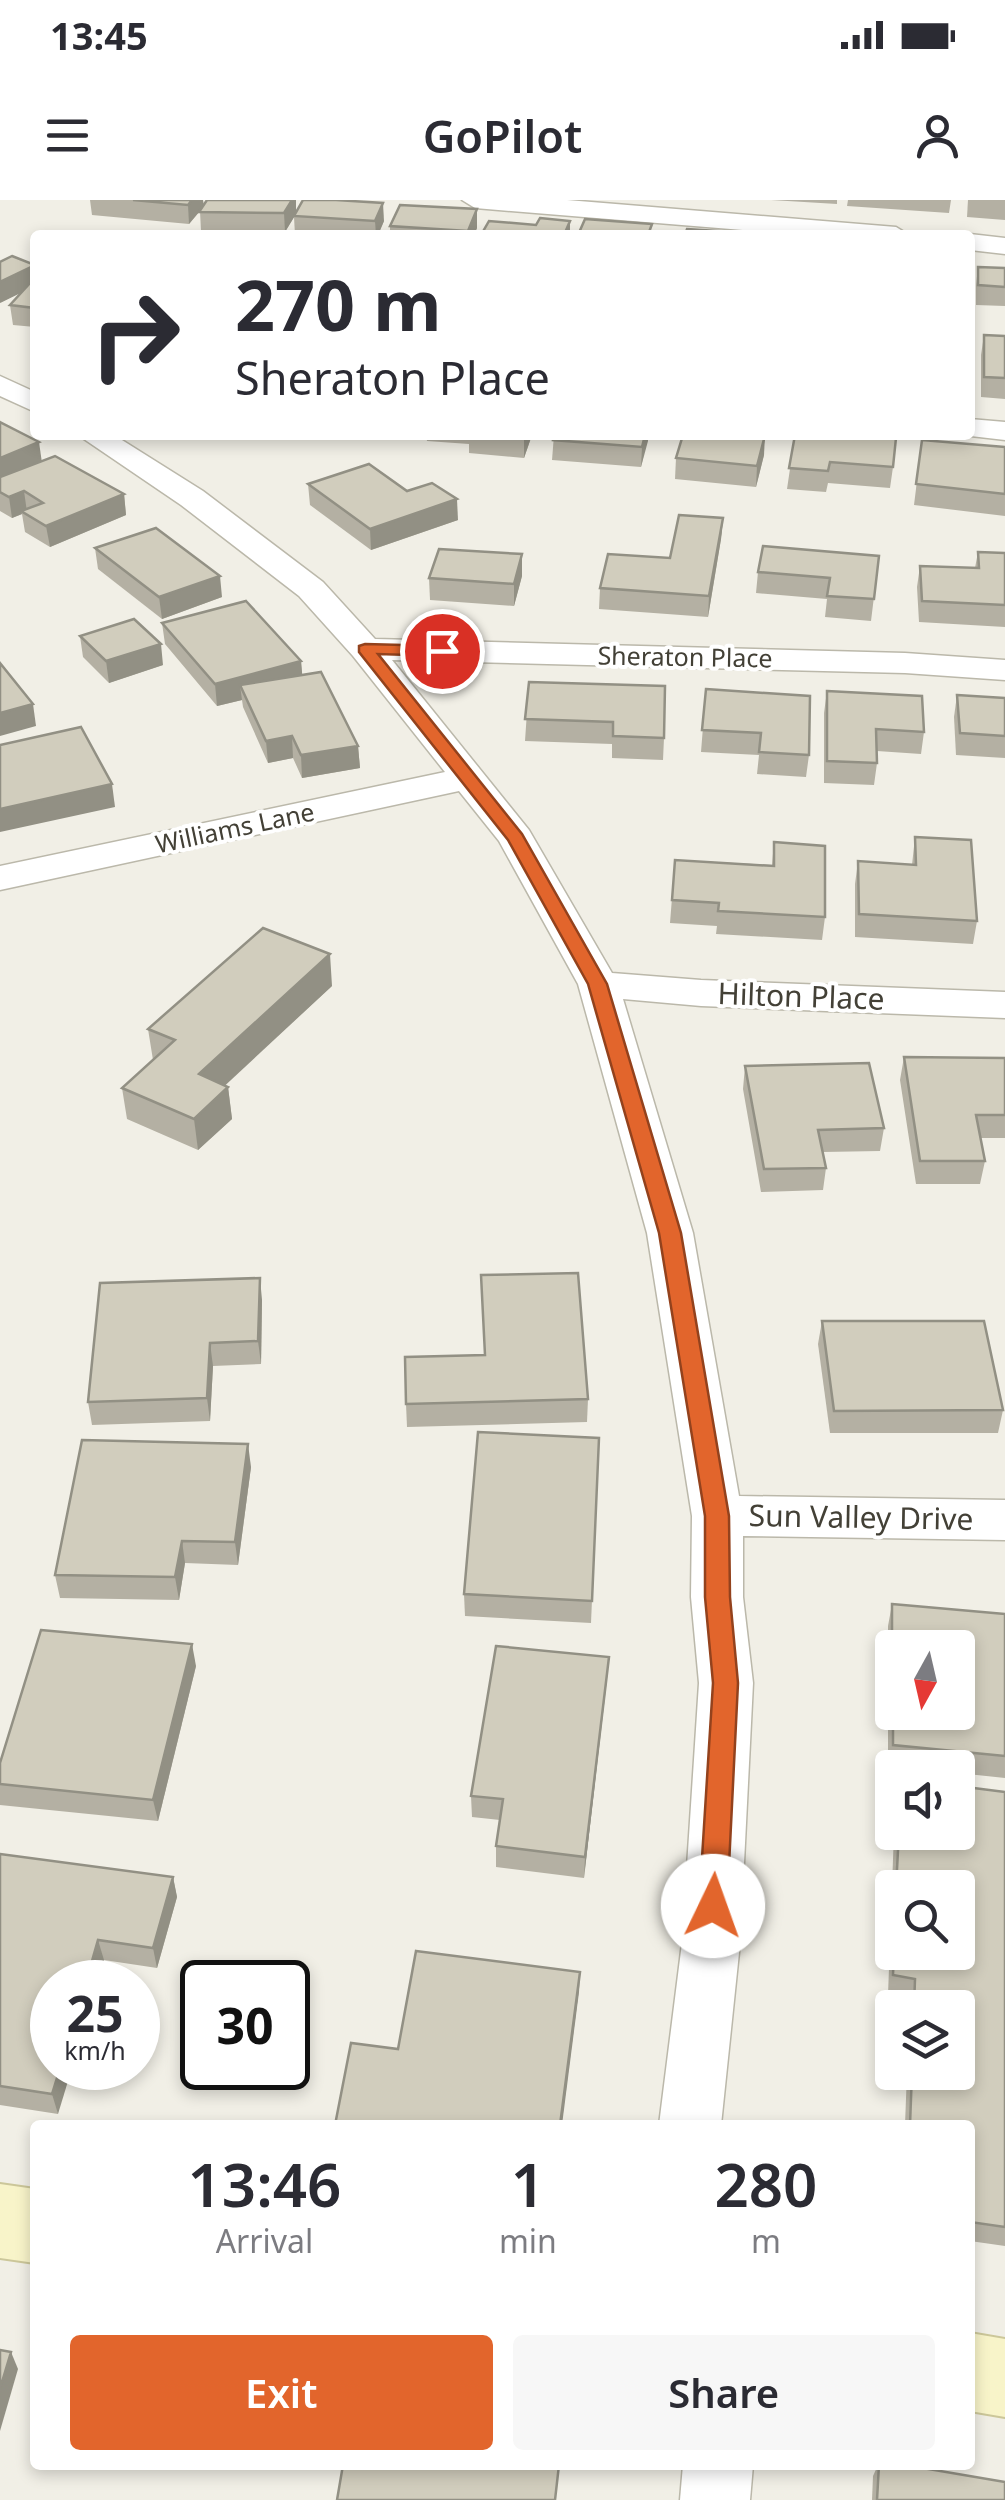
<!DOCTYPE html>
<html lang="en">
<head>
<meta charset="utf-8">
<style>
  body { margin:0; font-family:"Noto Sans",sans-serif; background:#f7f7f7; color:#2b2b33; height:100vh; display:flex; flex-direction:column; font-size:38px; white-space:nowrap }
  * { box-sizing:border-box; margin:0 }
  p { font-size:32px; color:#7c7c81 }
  .icon { flex:none; width:55px; height:55px; fill:none; stroke:currentColor; stroke-width:2; stroke-linecap:round; stroke-linejoin:round }
  .map { position:relative; flex:1; overflow:hidden }
  .details { position:absolute; left:30px; top:1920px; width:945px; height:350px; display:flex; flex-direction:column; background:#fff; border-radius:10px; box-shadow:0 5px 15px #0003 }
  .details>* { flex:none }
  .guide { position:absolute; left:30px; top:30px; width:945px; height:210px; border-radius:10px; box-shadow:0 5px 15px #0003; background:#fff; color:#2b2b33; overflow:hidden }
  .needle { width:65px; rotate:188deg }
  .controls { position:absolute; left:875px; top:1430px; display:grid; gap:20px }
  .controls a { display:grid; place-items:center; width:100px; height:100px; border-radius:10px; background:#fff; box-shadow:0 5px 15px #0003; font-size:50px }
  .speed { position:absolute; left:30px; top:1760px; display:flex; gap:20px; font-size:50px; font-weight:700; text-align:center }
  .speed>* { display:grid; place-content:center; width:130px; height:130px; border-radius:50%; background:#fff; box-shadow:0 5px 15px #0003; line-height:1 }
  .speed small { font-size:25px; font-weight:400 }
  .speed .limit { border:5px solid #111; border-radius:15px; background:#fff; color:#111 }
  .pin { position:absolute; display:grid; place-items:center; width:85px; height:85px; color:#fff; margin:-42px; border:5px solid #fff; border-radius:50%; box-shadow:0 2px 10px #0007 }
  .me { position:absolute; width:110px; margin:-55px; rotate:3deg; stroke-linejoin:round; filter:drop-shadow(0 0 8px #0008) }
  .turn { display:flex; align-items:center; gap:35px; height:210px; padding:0 40px; font-size:45px }
  .turn .icon { width:130px; height:130px; stroke-width:2.5 }
  .turn b { display:block; font-size:70px; line-height:85px }
  .eta { display:flex; justify-content:space-evenly; align-items:center; height:170px; text-align:center }
  .eta b { font-size:60px; font-weight:600; line-height:70px }
  .action { display:flex; gap:20px; margin-top:auto; padding:20px 40px }
  .action a { flex:1; height:115px; border-radius:10px; background:#e2652c; color:#fff; font-size:40px; font-weight:600; line-height:115px; text-align:center }
  .action a+a { background:#f7f7f7; color:#2b2b33 }
  .status { display:flex; justify-content:space-between; align-items:center; height:70px; padding:0 50px; background:#fff; direction:ltr }
  .status svg { height:28px; fill:currentColor }
  header { display:flex; justify-content:space-between; align-items:center; height:130px; padding:0 40px; background:#fff; font-size:45px; font-weight:600 }
  .map>svg:first-child { display:block }
  .lines { fill:none; stroke-linecap:round; stroke-linejoin:round }
  .street-casing { stroke:#bbb8aa; stroke-width:3 }
  .secondary-casing { stroke:#ccc79a; stroke-width:4 }
  .street { fill:#fff; fill-rule:evenodd }
  .secondary { fill:#f8f4c9; fill-rule:evenodd }
  .wall { fill:#b4b0a3; fill-rule:evenodd }
  .shaded-wall { fill:#929084 }
  .building { fill:#d1cdbd; stroke:#929084; stroke-width:2.5 }
  .route { fill:#e2652c; stroke:#93421d; stroke-width:2.5 }
  .labels { text-anchor:middle; stroke-width:8; stroke-linejoin:round; paint-order:stroke }
  .far-street-label { font-size:25px; fill:#434036; stroke:#fff }
  .street-label { font-size:30px; fill:#434036; stroke:#fff }
</style>
</head>
<body>
<div class="status"><b>13:45</b><svg viewBox="0 0 49 12"><path d="M0 12V9h3v3zM5 12V6h3v6zM10 12V3h3v9zM15 12V0h3v12zM26 1h20v11H26zM47 4h2v5h-2z"/></svg></div>
<header><svg class="icon" aria-label="menu" viewBox="0 0 24 24"><path d="M4 6h16M4 12h16M4 18h16"/></svg>GoPilot<svg class="icon" aria-label="person" viewBox="0 0 24 24"><circle cx="12" cy="8" r="4"/><path d="M4 21q1-7 8-7t8 7"/></svg></header>
<div class="map">
<svg width="1005" height="2300" viewBox="0 0 1005 2300">
  <rect width="100%" height="100%" fill="#f1efe6"/>
  <g class="lines">
    <g class="street-casing">
      <g id="street">
        <path d="M462,0H567L896,27L909,35H803L475,8Z"/>
        <path d="M970,34L1005,38V54L970,50V35H967Z"/>
        <path d="M0,176L35,192V212L0,196Z"/>
        <path d="M970,219L1005,222V240L962,235H970Z"/>
        <path d="M78,235H114L203,291L323,382L375,439L905,453L1005,460V480L905,473L392,460L529,630L612,773L701,780L1005,792V818L701,806L623,799L693,1033L739,1296L1005,1300V1340L743,1336V1397L753,1483L740,1743L721,1925H659L682,1743L699,1483L691,1397L692,1316L647,1033L578,784L499,641L459,591L0,690V666L445,572L353,456L299,396L181,305Z"/>
        <path d="M683,2265H753L750,2300H680Z"/>
      </g>
    </g>
    <g class="secondary-casing">
      <g id="secondary">
        <path d="M0,1984L35,1989V2063L0,2058Z"/>
        <path d="M970,2133L1005,2139V2217L970,2211Z"/>
      </g>
    </g>
    <use href="#street" class="street"/>
    <use href="#secondary" class="secondary"/>
  </g>
  <g class="wall">
    <path d="M90,0H203V6L296,0V12L384,21L378,35H295L294,17L285,32L201,31L200,11L189,24L92,15Z"/>
    <path d="M771,0H837V4Z"/>
    <path d="M848,0H951L949,13L847,6Z"/>
    <path d="M968,0H1005V20L967,17Z"/>
    <path d="M390,26L477,28L474,35H390Z"/>
    <path d="M35,64V127L13,125L10,105L21,92L0,103Z"/>
    <path d="M978,67L1005,69V106L976,105V86Z"/>
    <path d="M984,135L1005,136V199L981,197V155Z"/>
    <path d="M0,222L42,261L124,294L126,315L50,347L25,332L22,314L12,318L0,311Z"/>
    <path d="M348,235H403L402,238Z"/>
    <path d="M426,235H532L524,258L469,253V244L427,241Z"/>
    <path d="M554,235H648L641,267L552,260Z"/>
    <path d="M795,235L893,267L890,288L828,283L826,292L787,289Z"/>
    <path d="M922,240L1005,247V316L914,305Z"/>
    <path d="M764,255L756,287L675,279L676,258Z"/>
    <path d="M308,284L407,291L458,320L371,350L310,305Z"/>
    <path d="M723,318L721,339L708,417L599,409L600,388L670,358Z"/>
    <path d="M95,348L222,397L162,419L98,369Z"/>
    <path d="M978,352L1005,353V427L919,422L917,387L920,366L975,368Z"/>
    <path d="M522,354V376L514,406L430,400L429,378Z"/>
    <path d="M879,356L871,421L825,417L827,399L756,393L758,372Z"/>
    <path d="M162,423L301,461L302,475L358,546L360,568L302,578L293,558L268,563L243,507L242,500L217,506L165,444Z"/>
    <path d="M80,436L163,465L109,483L83,457Z"/>
    <path d="M529,482L664,538L663,560L612,558V544L525,541Z"/>
    <path d="M706,489L809,555L806,577L757,574L759,555L701,552Z"/>
    <path d="M827,491L924,532L921,554L877,551V563L874,585L824,583V513Z"/>
    <path d="M957,495L1005,498V558L956,555L954,517Z"/>
    <path d="M915,637L977,721L973,744L855,737V684L858,661L912,665Z"/>
    <path d="M774,642L825,717L822,740L716,734L717,726L670,723L675,660L772,665Z"/>
    <path d="M332,786L224,885L228,887L232,919L198,950L127,919L122,888L153,860L148,829Z"/>
    <path d="M904,857L1005,858V938H980L985,961L980,984H916L900,880Z"/>
    <path d="M745,866L884,928L880,951L823,952L826,968L823,990L761,992L743,889Z"/>
    <path d="M262,1100L261,1164L213,1166L210,1221L92,1225L88,1202Z"/>
    <path d="M822,1121L1003,1210L998,1233H830L818,1144Z"/>
    <path d="M588,1199L587,1222L407,1227L406,1204Z"/>
    <path d="M599,1238L591,1423L465,1416L464,1394Z"/>
    <path d="M251,1267L238,1365L185,1363L179,1400L60,1398L55,1375Z"/>
    <path d="M892,1404L1005,1414V1578L958,1573V1568L888,1566V1426Z"/>
    <path d="M609,1457L584,1678L496,1667V1646L500,1620L472,1617L471,1596Z"/>
    <path d="M196,1466L158,1621L0,1605V1563Z"/>
    <path d="M1005,1592V2046L970,2041V1925H905L907,1872H958V1808H909L910,1799L888,1795L894,1632H958ZM892,1688H958V1752H892Z"/>
    <path d="M0,1654L173,1677L177,1697L157,1768L104,1760L97,1782H52L58,1914L0,1905Z"/>
    <path d="M878,2265H905L1005,2300H872L873,2276Z"/>
  </g>
  <g class="shaded-wall">
    <path d="M192,0H203L204,6L189,24L188,5Z"/>
    <path d="M292,0H296V14L285,32L284,13Z"/>
    <path d="M383,3L384,21L378,35H376L375,21Z"/>
    <path d="M477,9V28L474,35H468V31Z"/>
    <path d="M570,21V35H564Z"/>
    <path d="M35,65V86L0,103V82Z"/>
    <path d="M525,235H532L524,258V238Z"/>
    <path d="M645,235H648V241L641,267L642,247Z"/>
    <path d="M765,235L764,255L756,287L757,266Z"/>
    <path d="M39,242L42,263L0,280V258Z"/>
    <path d="M24,291L27,312L21,311L22,314L12,318L9,297Z"/>
    <path d="M124,294L126,315L50,347L46,326Z"/>
    <path d="M457,299L458,320L371,350L370,329Z"/>
    <path d="M723,318L721,339L708,417L709,396Z"/>
    <path d="M522,354V376L514,406V384Z"/>
    <path d="M220,376L222,397L162,419L159,397Z"/>
    <path d="M161,444L163,465L109,483L106,461Z"/>
    <path d="M301,461L303,483L240,485L242,500L217,506L215,484Z"/>
    <path d="M33,504L36,526L0,536V513Z"/>
    <path d="M292,536L293,558L268,563L266,541Z"/>
    <path d="M358,546L360,568L302,578L301,555Z"/>
    <path d="M112,584L115,607L0,632V609Z"/>
    <path d="M330,754L332,786L203,906L199,874Z"/>
    <path d="M228,887L232,919L198,950L194,919Z"/>
    <path d="M260,1078L262,1100L261,1164L258,1141Z"/>
    <path d="M210,1143L213,1166L210,1221L207,1198Z"/>
    <path d="M248,1244L251,1267L238,1365L235,1342Z"/>
    <path d="M182,1341L185,1363L179,1400L175,1377Z"/>
    <path d="M192,1444L196,1466L158,1621L153,1600Z"/>
    <path d="M609,1457L607,1479L584,1678L585,1657Z"/>
    <path d="M173,1677L177,1697L157,1768L153,1748Z"/>
    <path d="M98,1740L104,1760L97,1782H86Z"/>
    <path d="M580,1772L579,1792L562,1925H560Z"/>
    <path d="M60,1868H72L58,1914L52,1894Z"/>
    <path d="M11,2152L18,2169L0,2231V2189Z"/>
  </g>
  <g class="building">
    <path d="M133,0H192L188,5Z"/>
    <path d="M207,0H292L284,13L199,12Z"/>
    <path d="M303,0H336L383,3L375,21L294,16Z"/>
    <path d="M400,5L477,9L468,31L390,26Z"/>
    <path d="M540,18L570,21L564,35H481L489,21L536,25Z"/>
    <path d="M585,19L652,24L648,35H578Z"/>
    <path d="M687,29L763,34L685,35Z"/>
    <path d="M12,56L35,65L0,82V62Z"/>
    <path d="M978,67L1005,68V87L978,85Z"/>
    <path d="M31,82H35V108L10,105Z"/>
    <path d="M984,135L1005,136V178L984,177Z"/>
    <path d="M0,222L39,242L0,258Z"/>
    <path d="M494,235H525L524,238Z"/>
    <path d="M554,235H645L642,247L553,240Z"/>
    <path d="M683,235H765L757,266L676,258Z"/>
    <path d="M795,235H862L896,238L893,267L830,262L828,271L789,268Z"/>
    <path d="M922,240L1005,247V294L916,284Z"/>
    <path d="M55,256L124,294L46,326L21,311L43,303L24,291L9,297L0,292V277Z"/>
    <path d="M369,264L407,291L432,283L457,299L370,329L308,284Z"/>
    <path d="M679,315L723,318L709,396L600,388L608,354L670,358Z"/>
    <path d="M156,328L220,376L159,397L95,348Z"/>
    <path d="M763,346L879,356L874,399L827,396L830,378L758,372Z"/>
    <path d="M439,349L522,354L514,384L429,378Z"/>
    <path d="M978,352L1005,353V405L922,401L920,366L979,368Z"/>
    <path d="M246,401L301,461L215,484L162,423Z"/>
    <path d="M134,419L161,444L106,461L80,436Z"/>
    <path d="M0,463L33,504L0,513Z"/>
    <path d="M321,472L358,546L301,555L292,536L266,541L240,485Z"/>
    <path d="M529,482L665,486L664,538L613,536V522L525,519Z"/>
    <path d="M706,489L810,496L809,555L759,552L761,533L702,530Z"/>
    <path d="M827,491L922,496L924,532L876,529L877,563L827,561Z"/>
    <path d="M957,495L1005,498V536L960,533Z"/>
    <path d="M81,527L112,584L0,609V545Z"/>
    <path d="M915,637L971,640L977,721L859,714L858,661L916,665Z"/>
    <path d="M774,642L825,646V717L718,711L719,703L672,700L675,660L774,666Z"/>
    <path d="M263,728L330,754L199,874L228,887L194,919L122,888L175,840L148,829Z"/>
    <path d="M904,857L1005,858V915H976L985,961H920Z"/>
    <path d="M869,863L884,928L818,930L826,968L764,969L745,866Z"/>
    <path d="M578,1073L588,1199L406,1204L405,1157L485,1155L481,1075Z"/>
    <path d="M260,1078L258,1141L210,1143L207,1198L88,1202L100,1083Z"/>
    <path d="M822,1121H984L1003,1210L834,1211Z"/>
    <path d="M478,1232L599,1238L592,1401L464,1394Z"/>
    <path d="M82,1240L248,1244L235,1342L182,1341L175,1377L55,1375Z"/>
    <path d="M892,1404L1005,1414V1556L893,1545V1512H958V1448H892V1451Z"/>
    <path d="M41,1430L192,1444L153,1600L0,1584V1563Z"/>
    <path d="M496,1446L609,1457L585,1657L496,1646L503,1599L471,1596Z"/>
    <path d="M958,1586L1005,1592V2027L970,2022V1925H910L912,1872H958V1808H914L915,1779L893,1775L894,1752H958V1688H896L899,1632H958Z"/>
    <path d="M0,1654L173,1677L153,1748L98,1740L86,1782H52V1868H60L52,1894L0,1886Z"/>
    <path d="M416,1751L580,1772L560,1925H335L351,1843L398,1849Z"/>
    <path d="M0,2150L11,2152L0,2189Z"/>
    <path d="M343,2265H559L555,2300H337Z"/>
    <path d="M879,2265H905L1005,2282V2300H877Z"/>
  </g>
  <path class="route" d="M365,444L442,446L450,451L442,456L378,454L522,634L607,784L681,1033L729,1316L730,1397L738,1483L727,1706L723,1715L713,1719L703,1715L699,1706L713,1483L705,1397V1316L659,1033L588,784L508,640L359,452V446Z"/>
  <g class="labels">
    <g class="far-street-label">
      <text transform="translate(685 457) rotate(1)" y="9">Sheraton Place</text>
      <text transform="translate(235 628) rotate(-12)" y="9">Williams Lane</text>
    </g>
    <g class="street-label">
      <text transform="translate(801 797) rotate(2)" y="10">Hilton Place</text>
      <text transform="translate(861 1318) rotate(1)" y="10">Sun Valley Drive</text>
    </g>
  </g>
</svg>
<div class="controls">
<a><svg class="needle" viewBox="-14 -14 28 28"><path d="M0-13l5 13h-10z" fill="#e53935"/><path d="M0 13l5-13h-10z" fill="#7c7c81"/></svg></a>
<a><svg class="icon" aria-label="sound" viewBox="0 0 24 24"><path d="M4 9h4l5-4v14l-5-4H4zM17 9q2 3 0 6"/></svg></a>
<a><svg class="icon" aria-label="search" viewBox="0 0 24 24"><circle cx="10" cy="10" r="6"/><path d="M15 15l6 6"/></svg></a>
<a><svg class="icon" aria-label="layers" viewBox="0 0 24 24"><path d="M12 4l9 5-9 5-9-5zM3 14l9 5 9-5"/></svg></a>
</div>
<div class="speed"><div>25<small>km/h</small></div><div class="limit">30</div></div>
<div class="pin" style="left:442px;top:451px;background:#d93025"><svg class="icon" aria-label="arrive" viewBox="0 0 24 24"><path d="M6 21V4h12l-3 4 3 4H6"/></svg></div>
<svg class="me" style="left:713px;top:1706px" viewBox="-20 -20 40 40"><circle r="19" fill="#fff"/><path d="M0-13L10 11 0 6-10 11z" fill="#e2652c"/></svg>
<div class="guide">
<div class="turn"><svg class="icon" aria-label="right" viewBox="0 0 24 24"><path d="M7 20v-9h11M14 6l5 5-5 5"/></svg><div><b>270 m</b>Sheraton Place</div></div>
</div>
<section class="details">
<div class="eta">
<div><b>13:46</b><p>Arrival</p></div>
<div><b>1</b><p>min</p></div>
<div><b>280</b><p>m</p></div>
</div>
<div class="action"><a>Exit</a><a>Share</a></div>
</section>
</div>
</body>
</html>
